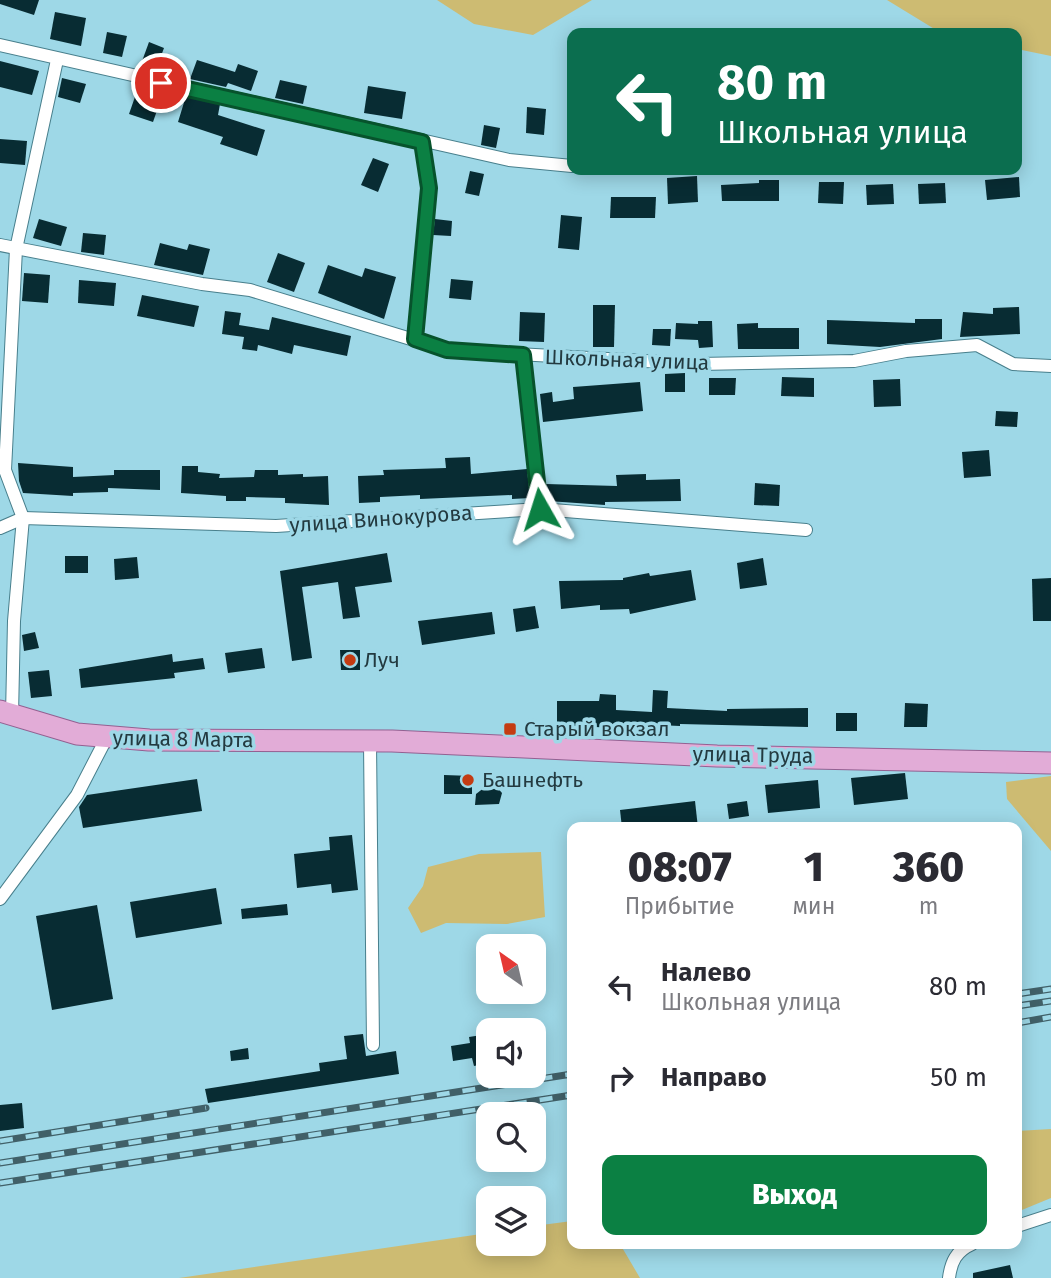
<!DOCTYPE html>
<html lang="ru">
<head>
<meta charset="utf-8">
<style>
  body { margin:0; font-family:"Fira Sans",sans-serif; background:#f2f2f3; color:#2b2b33; height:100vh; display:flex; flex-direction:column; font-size:26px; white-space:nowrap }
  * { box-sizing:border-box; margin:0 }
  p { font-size:23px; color:#7c7c81 }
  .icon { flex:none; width:38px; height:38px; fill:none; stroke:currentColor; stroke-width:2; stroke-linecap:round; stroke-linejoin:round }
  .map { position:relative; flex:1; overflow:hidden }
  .panel { position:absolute; left:567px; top:822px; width:455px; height:427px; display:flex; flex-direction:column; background:#fff; border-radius:14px; box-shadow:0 4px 18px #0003 }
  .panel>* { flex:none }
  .hud { position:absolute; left:567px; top:28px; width:455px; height:147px; border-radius:14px; box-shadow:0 4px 18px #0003; background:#0b6e4f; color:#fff; overflow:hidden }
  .needle { width:46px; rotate:326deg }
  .fabs { position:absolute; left:476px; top:934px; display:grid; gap:14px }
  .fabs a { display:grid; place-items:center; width:70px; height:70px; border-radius:14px; background:#fff; box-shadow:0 4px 18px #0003; font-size:35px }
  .pin { position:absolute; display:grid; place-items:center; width:60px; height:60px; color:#fff; margin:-30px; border:4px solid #fff; border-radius:50%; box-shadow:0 2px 7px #0007 }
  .me { position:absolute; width:77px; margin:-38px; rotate:354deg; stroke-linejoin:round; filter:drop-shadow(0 0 5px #0008) }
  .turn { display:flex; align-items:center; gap:24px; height:147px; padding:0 35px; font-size:32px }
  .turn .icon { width:91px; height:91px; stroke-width:2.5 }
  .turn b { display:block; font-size:49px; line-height:60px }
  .eta { display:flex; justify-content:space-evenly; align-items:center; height:119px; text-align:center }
  .eta b { font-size:42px; font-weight:800; line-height:49px }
  .action { display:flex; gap:14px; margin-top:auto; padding:14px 35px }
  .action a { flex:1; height:80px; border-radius:14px; background:#0b8043; color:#fff; font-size:28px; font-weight:800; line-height:80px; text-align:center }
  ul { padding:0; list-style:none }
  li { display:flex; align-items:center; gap:21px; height:91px; padding:0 35px }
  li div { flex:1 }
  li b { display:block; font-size:26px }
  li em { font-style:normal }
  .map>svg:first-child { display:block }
  .green { fill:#cdbb72 }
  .building { fill:#082c33 }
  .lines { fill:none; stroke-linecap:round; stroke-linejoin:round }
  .street-casing { stroke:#487f8c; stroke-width:14 }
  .primary-casing { stroke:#936091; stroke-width:23 }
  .street { stroke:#fff; stroke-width:12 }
  .primary { stroke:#e2acd7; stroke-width:21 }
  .rail-casing { stroke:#416068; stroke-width:7 }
  .rail { stroke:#9ed8e7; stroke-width:4.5; stroke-dasharray:13; stroke-linecap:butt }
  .route-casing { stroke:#07532c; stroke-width:18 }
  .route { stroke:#0b8043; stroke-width:12 }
  .poi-dot { fill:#c43b12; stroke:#9ed8e7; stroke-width:2.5 }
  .labels { text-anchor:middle; stroke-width:7; stroke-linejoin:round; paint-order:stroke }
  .street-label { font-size:21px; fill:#233a40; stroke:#9ed8e7 }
  .poi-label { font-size:21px; fill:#233a40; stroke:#9ed8e7; text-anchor:start }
</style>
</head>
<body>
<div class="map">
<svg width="1051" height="1278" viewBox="0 0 1051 1278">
  <rect width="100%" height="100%" fill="#9ed8e7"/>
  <g class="green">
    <path d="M437,0H592L533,35L474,24Z"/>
    <path d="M887,0H1051V56L1017,49V33H941Z"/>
    <path d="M1051,776V851L1007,799L1006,782Z"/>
    <path d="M541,852L545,917L507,924L446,923L421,933L408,908L423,886L428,867L479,854Z"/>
    <path d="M1051,1129V1198L1017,1212V1131Z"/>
    <path d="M572,1221V1244H620L640,1278H179L488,1233V1244H534V1226Z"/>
  </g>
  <g class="building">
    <path d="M0,0H39L34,15L0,4Z"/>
    <path d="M55,12L86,18L81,46L50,39Z"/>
    <path d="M107,32L127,36L122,57L103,53Z"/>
    <path d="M149,42L164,48L156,69L141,64Z"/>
    <path d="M197,60L235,72L238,64L258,71L251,91L228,83L226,87L190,79Z"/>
    <path d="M0,61L39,71L32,95L0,87Z"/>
    <path d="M62,78L86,84L80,103L58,97Z"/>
    <path d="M280,80L307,86L303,104L275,98Z"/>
    <path d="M368,86L406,92L402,119L364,113Z"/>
    <path d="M136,94L160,102L153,122L129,114Z"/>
    <path d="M186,96L220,104L218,115L265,130L257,156L220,144L223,137L178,122Z"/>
    <path d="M527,107L546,109L544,135L526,133Z"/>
    <path d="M484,125L500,128L496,148L481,145Z"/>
    <path d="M0,139L27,141L25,165L0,163Z"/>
    <path d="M373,158L389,164L378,192L361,185Z"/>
    <path d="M470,171L484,174L479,196L465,193Z"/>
    <path d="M697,176L698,202L668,204L667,178Z"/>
    <path d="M1019,177L1020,197L987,200L985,180Z"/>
    <path d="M759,180H779V201H722L721,185L759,183Z"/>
    <path d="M819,182H844L843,204L818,203Z"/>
    <path d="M945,183L946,203L919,204L918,184Z"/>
    <path d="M893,184L894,204L867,205L866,185Z"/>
    <path d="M611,197H656L655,218H610Z"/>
    <path d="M561,215L582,217L579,250L558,248Z"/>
    <path d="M39,219L67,227L61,246L33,238Z"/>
    <path d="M435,219L452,221L451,236L433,235Z"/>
    <path d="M83,233L106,235L104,255L81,252Z"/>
    <path d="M160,243L187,250L189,244L210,249L203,275L154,265Z"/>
    <path d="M278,253L305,263L294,292L267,282Z"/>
    <path d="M328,265L362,277L365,268L396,277L384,319L318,293Z"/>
    <path d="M24,273L50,275L48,303L22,301Z"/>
    <path d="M451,279L473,281L471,300L449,298Z"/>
    <path d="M79,280L116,283L114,306L78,303Z"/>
    <path d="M142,295L199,306L194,327L137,316Z"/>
    <path d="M593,305H615L614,347H593Z"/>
    <path d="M1019,307L1020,334L960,337L963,312L993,314V308Z"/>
    <path d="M225,311L241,313L239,325L269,330L272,317L351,336L347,356L294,345L292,354L258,345L257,351L242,349L244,337L222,334Z"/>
    <path d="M520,312L545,313L544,342L519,341Z"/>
    <path d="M915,319H942V339L880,347L827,344V320L915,323Z"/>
    <path d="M698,321H712L713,347L699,348L698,340L675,339L676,323L698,324Z"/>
    <path d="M758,323V328H799V349H738L737,324Z"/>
    <path d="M653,329H671L670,346L652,345Z"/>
    <path d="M685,373V392H665V374Z"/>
    <path d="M782,377L814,378V397L781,396Z"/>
    <path d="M709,378H736L735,395H709Z"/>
    <path d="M900,379L901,406L874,407L873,380Z"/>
    <path d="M640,382L643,411L543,422L540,394L552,392L553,402L574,399L573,387Z"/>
    <path d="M996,411L1018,412L1017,427L995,426Z"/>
    <path d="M989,450L991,476L964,478L962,452Z"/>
    <path d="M470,457L471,474L527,469L530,498L512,499V495L420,499V495L380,497V502L359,503L358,476L384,475L383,470L446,468L445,458Z"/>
    <path d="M18,463L73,467V477L114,475V470H160V490L108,488V492L73,493V496L23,493L19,481Z"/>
    <path d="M182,466H198V472L220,474L219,478L254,477L255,470H278V475L303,474V477L328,476L329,505L285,503V498L246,497V501H226V496L181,493Z"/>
    <path d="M646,474V480L680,479L681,501L605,502V505L548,501L546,484L617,486L616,475Z"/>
    <path d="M755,483L780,485L779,506L754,505Z"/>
    <path d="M387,553L392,582L355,587L360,617L343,619L338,582L302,587L312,658L292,661L280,571Z"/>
    <rect x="65" y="556" width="23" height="17"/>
    <path d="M137,557L139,578L115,580L114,559Z"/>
    <path d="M763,558L767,585L740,589L737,563Z"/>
    <path d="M691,570L696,600L630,614L629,609L600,610V605L561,609L559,581L623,580V578L649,573L650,576Z"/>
    <path d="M1051,578V621H1033L1032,579Z"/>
    <path d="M535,606L539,628L516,632L513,609Z"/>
    <path d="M492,612L495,634L422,645L418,621Z"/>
    <path d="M35,632L39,648L24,651L22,635Z"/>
    <path d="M262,648L265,668L228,673L225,653Z"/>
    <path d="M340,650H360V670H341Z"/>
    <path d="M172,654L173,662L203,658L205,669L174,673L175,678L81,688L79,669Z"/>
    <path d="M49,670L52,696L31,698L28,672Z"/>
    <path d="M653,690L668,691L667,708L727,711V709L808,708V727L680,724V726L634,724V729L557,725V701H599L600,694L616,695V710L652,712Z"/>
    <path d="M905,703L928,704L927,727H904Z"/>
    <rect x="836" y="713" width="21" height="18"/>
    <path d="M905,773L908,799L854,805L851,778Z"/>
    <path d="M444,775L472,776V794H444Z"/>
    <path d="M197,779L202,811L83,828L79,807L87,795Z"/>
    <path d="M818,780L820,808L768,813L765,785Z"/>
    <path d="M489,784L495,785L502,793L499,804L475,805L476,794Z"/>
    <path d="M695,801L698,828H622L620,810Z"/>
    <path d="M747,801L749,816L729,819L727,804Z"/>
    <path d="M352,835L358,890L332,893L331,884L297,888L294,854L330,850L329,837Z"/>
    <path d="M216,888L222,924L136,938L130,902Z"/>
    <path d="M287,904L288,915L242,919L241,909Z"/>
    <path d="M97,905L113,999L52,1010L36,916Z"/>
    <path d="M363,1034L366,1056L396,1051L399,1074L208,1103L205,1089L320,1071L319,1063L347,1059L344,1036Z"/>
    <path d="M488,1034V1063L474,1066L472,1058L453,1061L451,1046L470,1043L469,1037Z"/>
    <path d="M248,1048L249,1059L231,1061L230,1051Z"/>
    <path d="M22,1103L24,1128L0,1131V1105Z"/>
    <path d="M1010,1265L1013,1278H973V1273Z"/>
  </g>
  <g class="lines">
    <g class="street-casing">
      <g id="street">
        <path d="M0,45L509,160L572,166"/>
        <path d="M0,245L202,284L250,290L447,350L699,364L854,361L906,351L977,345L1013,364L1051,366"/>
        <path d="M415,339L429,188L422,142"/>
        <path d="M522,355L540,509"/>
        <path d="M0,528L23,518L276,526L540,509L806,530"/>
        <path d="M12,715L14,621L23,518L5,470L16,249L57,60"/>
        <path d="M370,741L373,1045"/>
        <path d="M0,899L77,795L107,737"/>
        <path d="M1017,1226L1051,1215"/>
        <path d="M949,1278C951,1262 956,1251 972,1244"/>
      </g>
    </g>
    <g class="primary-casing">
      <path id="primary" d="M0,711L77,734L149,740L392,741L717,756L1051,763"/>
    </g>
    <use href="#street" class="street"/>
    <use href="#primary" class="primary"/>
    <g class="rail-casing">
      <g id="rail">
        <path d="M1017,994L1051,989"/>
        <path d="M1017,1006L1051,1001"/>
        <path d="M1017,1023L1051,1017"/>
        <path d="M0,1141L206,1108"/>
        <path d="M0,1163L572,1074"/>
        <path d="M0,1183L572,1095"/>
      </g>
    </g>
    <use href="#rail" class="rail"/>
  </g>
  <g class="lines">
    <g class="route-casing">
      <path id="route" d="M161,83L422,142L429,188L415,339L447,350L523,355L540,509"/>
    </g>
    <use href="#route" class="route"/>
  </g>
  <g class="poi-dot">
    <circle cx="350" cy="660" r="7"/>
    <rect x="503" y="722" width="14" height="14" rx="3.5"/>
    <circle cx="468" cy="780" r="7"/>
  </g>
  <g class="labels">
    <g class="street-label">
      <text transform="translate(627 360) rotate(2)" y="7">Школьная улица</text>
      <text transform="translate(381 519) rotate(-4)" y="7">улица Винокурова</text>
      <text transform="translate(183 739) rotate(1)" y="7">улица 8 Марта</text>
      <text transform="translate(753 755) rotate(1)" y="7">улица Труда</text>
    </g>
    <g class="poi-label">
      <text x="364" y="667">Луч</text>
      <text x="524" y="736">Старый вокзал</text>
      <text x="482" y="787">Башнефть</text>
    </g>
  </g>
</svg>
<div class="fabs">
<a><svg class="needle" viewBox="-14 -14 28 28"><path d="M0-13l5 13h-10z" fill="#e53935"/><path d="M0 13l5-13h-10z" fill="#7c7c81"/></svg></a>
<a><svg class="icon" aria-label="sound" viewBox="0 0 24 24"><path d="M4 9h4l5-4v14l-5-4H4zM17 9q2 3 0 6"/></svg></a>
<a><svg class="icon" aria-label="search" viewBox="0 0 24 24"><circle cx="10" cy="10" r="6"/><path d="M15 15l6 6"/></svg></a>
<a><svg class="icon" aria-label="layers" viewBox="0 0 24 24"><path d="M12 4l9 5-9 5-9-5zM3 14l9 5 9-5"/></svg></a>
</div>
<div class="pin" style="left:161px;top:83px;background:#d93025"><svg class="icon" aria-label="arrive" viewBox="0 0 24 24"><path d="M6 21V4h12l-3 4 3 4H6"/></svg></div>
<svg class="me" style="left:540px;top:509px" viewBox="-20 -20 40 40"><path d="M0-17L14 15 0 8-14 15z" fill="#0b8043" stroke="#fff" stroke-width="4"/></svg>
<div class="hud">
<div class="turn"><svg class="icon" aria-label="left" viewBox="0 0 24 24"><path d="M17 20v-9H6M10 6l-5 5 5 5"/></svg><div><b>80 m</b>Школьная улица</div></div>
</div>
<section class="panel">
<div class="eta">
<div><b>08:07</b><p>Прибытие</p></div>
<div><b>1</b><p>мин</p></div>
<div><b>360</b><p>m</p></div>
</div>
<ul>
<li><svg class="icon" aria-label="left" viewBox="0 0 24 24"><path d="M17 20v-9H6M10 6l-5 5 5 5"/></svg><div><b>Налево</b><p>Школьная улица</p></div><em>80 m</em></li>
<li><svg class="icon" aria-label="right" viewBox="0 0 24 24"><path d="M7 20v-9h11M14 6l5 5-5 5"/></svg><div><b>Направо</b></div><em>50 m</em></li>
</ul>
<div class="action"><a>Выход</a></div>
</section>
</div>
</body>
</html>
